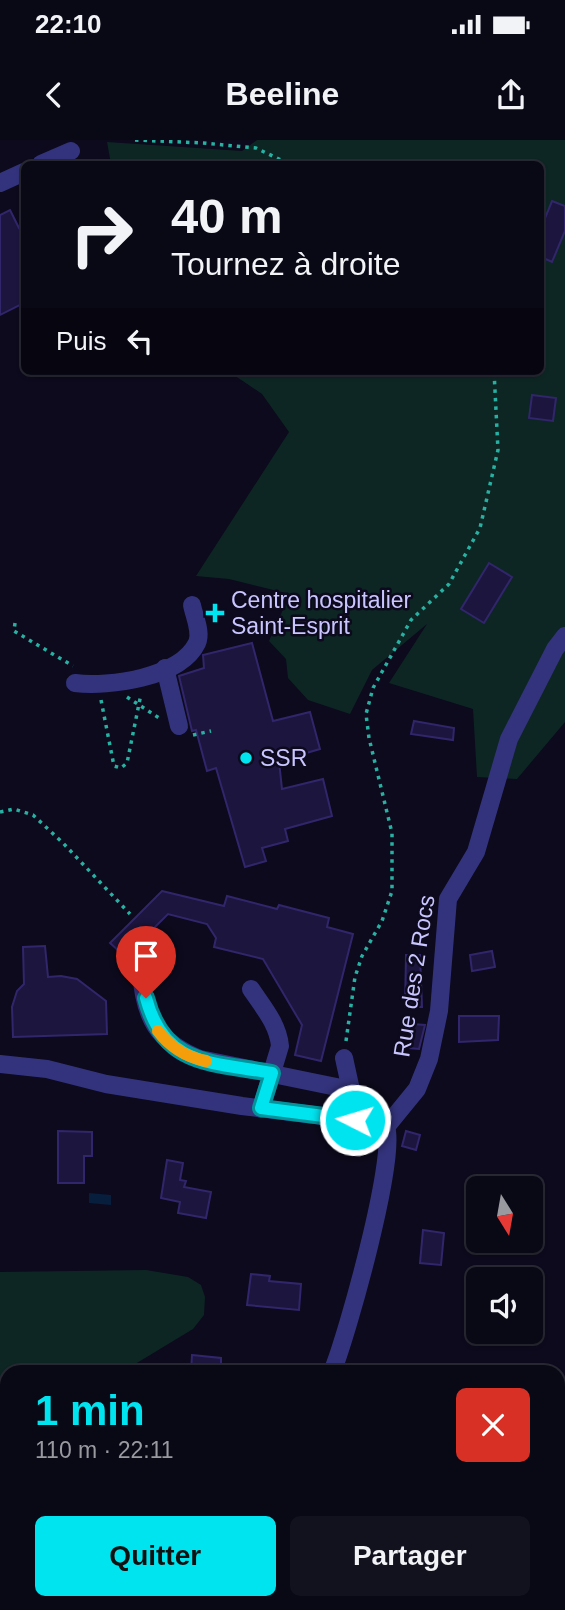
<!DOCTYPE html>
<html lang="fr">
<head>
<meta charset="utf-8">
<style>
  body { margin:0; font-family:Helvetica,sans-serif; background:#12111e; color:#f1f3f6; height:100vh; display:flex; flex-direction:column; font-size:26px; white-space:nowrap }
  * { box-sizing:border-box; margin:0 }
  p { font-size:23px; color:#999aa0 }
  .icon { flex:none; width:38px; height:38px; fill:none; stroke:currentColor; stroke-width:2; stroke-linecap:round; stroke-linejoin:round }
  .map { position:relative; flex:1; overflow:hidden }
  .drawer { position:absolute; left:0px; top:1225px; width:565px; height:245px; display:flex; flex-direction:column; background:#090815; border-radius:21px 21px 0 0; box-shadow:0 2px 5px #0004,0 0 0 2px #292934 }
  .drawer>* { flex:none }
  .hud { position:absolute; left:21px; top:21px; width:523px; height:214px; border-radius:10px; box-shadow:0 2px 5px #0004,0 0 0 2px #292934; background:#090815; color:#f1f3f6; overflow:hidden }
  .needle { width:46px; rotate:169deg }
  .fabs { position:absolute; left:466px; top:1036px; display:grid; gap:14px }
  .fabs a { display:grid; place-items:center; width:77px; height:77px; border-radius:10px; background:#090815; box-shadow:0 2px 5px #0004,0 0 0 2px #292934; font-size:35px }
  .pin { position:absolute; display:grid; place-items:center; width:60px; height:60px; color:#fff; margin:-72px -30px; border-radius:50% 50% 50% 0; rotate:-45deg; box-shadow:0 0 7px #0007 }
  .pin .icon { rotate:45deg }
  .me { position:absolute; width:77px; margin:-38px; rotate:275deg; stroke-linejoin:round; filter:drop-shadow(0 0 5px #0008) }
  .turn { display:flex; align-items:center; gap:24px; height:147px; padding:0 35px; font-size:32px }
  .turn .icon { width:91px; height:91px; stroke-width:2.5 }
  .turn b { display:block; font-size:49px; line-height:60px }
  .then { display:flex; align-items:center; height:66px; padding:0 35px; background:#0003; gap:14px; font-size:26px }
  .round { display:grid; place-items:center; flex:none; width:74px; height:74px; border-radius:10px; background:#12111e }
  .overview { display:flex; align-items:center; justify-content:space-between; height:119px; padding:0 35px }
  h1 { font-size:42px; font-weight:700; line-height:52px; color:#00e4f0 }
  .cta { display:flex; gap:14px; margin-top:auto; padding:14px 35px }
  .cta a { flex:1; height:80px; border-radius:10px; background:#00e4f0; color:#111; font-size:28px; font-weight:700; line-height:80px; text-align:center }
  .cta a+a { background:#12111e; color:#f1f3f6 }
  .status { display:flex; justify-content:space-between; align-items:center; height:49px; padding:0 35px; background:#090815; direction:ltr }
  .status svg { height:19px; fill:currentColor }
  header { display:flex; justify-content:space-between; align-items:center; height:91px; padding:0 35px; background:#090815; font-size:32px; font-weight:700 }
  .map>svg:first-child { display:block }
  .green { fill:#0d2624 }
  .water { fill:#081e3d }
  .building { fill:#1c153e; stroke:#31266b; stroke-width:2 }
  .lines { fill:none; stroke-linecap:round; stroke-linejoin:round }
  .path { stroke:#27b1a2; stroke-width:3.5; stroke-dasharray:3.5 5; stroke-linecap:butt }
  .minor { stroke:#33337d; stroke-width:18 }
  .route-casing { stroke:#00949c; stroke-width:18 }
  .route { stroke:#00e4f0; stroke-width:12 }
  .slow { stroke:#f59e0b; stroke-width:12 }
  .poi-dot { fill:#00e4f0; stroke:#0c0a1c; stroke-width:2.5 }
  .labels { text-anchor:middle; stroke-width:5; stroke-linejoin:round; paint-order:stroke }
  .poi-label { font-size:23px; fill:#c9c5ff; stroke:#0c0a1c; text-anchor:start }
  .street-label { font-size:23px; fill:#c9c5ff; stroke:#0c0a1c }
</style>
</head>
<body>
<div class="status"><b>22:10</b><svg viewBox="0 0 49 12"><path d="M0 12V9h3v3zM5 12V6h3v6zM10 12V3h3v9zM15 12V0h3v12zM26 1h20v11H26zM47 4h2v5h-2z"/></svg></div>
<header><svg class="icon" aria-label="back" viewBox="0 0 24 24"><path d="M15 5l-7 7 7 7"/></svg>Beeline<svg class="icon" aria-label="share" viewBox="0 0 24 24"><path d="M12 15V3M7 8l5-5 5 5M5 13v7h14v-7"/></svg></header>
<div class="map">
<svg width="565" height="1470" viewBox="0 0 565 1470">
  <rect width="100%" height="100%" fill="#0c0a1c"/>
  <g class="green">
    <path d="M257,0H565V582L517,639L477,637L473,569L389,543L427,484L372,530L350,574L308,560L288,538L286,519L269,501L290,454L229,439L196,436L289,292L262,254L228,231H541V24H111L107,2L242,11Z"/>
    <path d="M146,1130L188,1137L201,1145L205,1157L204,1175L193,1189L122,1232H7V1463H23L20,1470H0V1132Z"/>
  </g>
  <path class="water" d="M89,1053L111,1055V1065L89,1063Z"/>
  <g class="building">
    <path d="M552,61L565,66V91L552,122L541,117V88Z"/>
    <path d="M10,70L19,88L24,85V163L0,175V75Z"/>
    <path d="M532,255L556,258L553,281L529,278Z"/>
    <path d="M489,423L512,437L484,483L461,469Z"/>
    <path d="M252,503L273,581L310,572L320,609L279,621L282,649L323,639L332,676L285,689L288,701L262,708L266,721L245,727L216,628L207,631L196,590L192,591L179,536L204,528L203,515Z"/>
    <path d="M414,581L454,588L453,600L411,594Z"/>
    <path d="M162,751L224,766L227,756L277,769L279,765L329,778L327,787L353,794L321,921L295,915L302,885L263,819L214,807L216,798L207,784L168,774L141,801L146,806L131,822L110,803Z"/>
    <path d="M45,806L48,837L61,836L77,839L106,861L107,894L13,897L12,867L17,851L24,844L23,807Z"/>
    <path d="M492,811L495,827L472,831L470,815Z"/>
    <path d="M406,815H420L422,867H405Z"/>
    <path d="M459,876H499L498,900L459,902Z"/>
    <path d="M412,884L425,885L419,909L409,908Z"/>
    <path d="M58,991L92,992V1016H84V1043H58Z"/>
    <path d="M406,991L420,995L416,1010L402,1006Z"/>
    <path d="M167,1020L183,1023L180,1040L186,1041L184,1047L211,1052L206,1078L178,1073L180,1062L161,1058Z"/>
    <path d="M423,1090L444,1093L441,1125L420,1123Z"/>
    <path d="M251,1134L270,1136L269,1141L301,1144L299,1170L247,1165Z"/>
    <path d="M192,1215L221,1218V1232H191Z"/>
  </g>
  <g class="lines">
    <g class="path">
      <path d="M135,0L203,3L256,8L289,24"/>
      <path d="M15,483L14,491L73,526"/>
      <path d="M127,557L159,578"/>
      <path d="M101,560L114,626L121,628L127,623L141,554"/>
      <path d="M193,595L211,591"/>
      <path d="M0,672L14,669L33,675L63,703L130,774"/>
      <path d="M149,817L151,798"/>
      <path d="M346,901L355,837L362,816L382,781L392,751V693L369,598L366,574L373,548L411,480L449,444L480,388L498,310L494,231"/>
    </g>
    <g class="minor">
      <path d="M41,24L71,11"/>
      <path d="M0,43L24,32"/>
      <path d="M165,528L179,586"/>
      <path d="M75,543C109,547 180,538 197,503C202,492 194,476 192,465"/>
      <path d="M141,831C144,877 157,902 200,919L351,950L344,918"/>
      <path d="M251,849C263,867 278,884 280,906L261,969"/>
      <path d="M0,924L47,929L106,944L242,966L379,983L386,987"/>
      <path d="M386,987L417,949L429,919L439,871L448,759L476,712L509,599L555,509L565,496"/>
      <path d="M332,1232C347,1196 397,1017 386,987"/>
      <path d="M277,1463L281,1470"/>
      <path d="M262,1470L264,1463"/>
    </g>
  </g>
  <g class="lines">
    <g class="route-casing">
      <path id="route" d="M146,858C164,927 212,922 272,933L261,968L355,980"/>
    </g>
    <use href="#route" class="route"/>
    <path class="slow" d="M158,891C170,907 186,917 206,921"/>
  </g>
  <g class="poi-dot">
    <path d="M211.5 462.5h7v7h7v7h-7v7h-7v-7h-7v-7h7z"/>
    <circle cx="246" cy="618" r="7"/>
  </g>
  <g class="labels">
    <g class="poi-label">
      <text x="231" y="468">Centre hospitalier<tspan x="231" dy="26">Saint-Esprit</tspan></text>
      <text x="260" y="626">SSR</text>
    </g>
    <g class="street-label">
      <text transform="translate(414 836) rotate(-81)" y="8">Rue des 2 Rocs</text>
    </g>
  </g>
</svg>
<div class="fabs">
<a><svg class="needle" viewBox="-14 -14 28 28"><path d="M0-13l5 13h-10z" fill="#e53935"/><path d="M0 13l5-13h-10z" fill="#999aa0"/></svg></a>
<a><svg class="icon" aria-label="sound" viewBox="0 0 24 24"><path d="M4 9h4l5-4v14l-5-4H4zM17 9q2 3 0 6"/></svg></a>
</div>
<div class="pin" style="left:146px;top:858px;background:#d93025"><svg class="icon" aria-label="arrive" viewBox="0 0 24 24"><path d="M6 21V4h12l-3 4 3 4H6"/></svg></div>
<svg class="me" style="left:355px;top:980px" viewBox="-20 -20 40 40"><circle r="17" fill="#00e4f0" stroke="#fff" stroke-width="3"/><path d="M0-11L8 9 0 5-8 9z" fill="#fff"/></svg>
<div class="hud">
<div class="turn"><svg class="icon" aria-label="right" viewBox="0 0 24 24"><path d="M7 20v-9h11M14 6l5 5-5 5"/></svg><div><b>40 m</b>Tournez à droite</div></div>
<div class="then">Puis<svg class="icon" aria-label="left" viewBox="0 0 24 24"><path d="M17 20v-9H6M10 6l-5 5 5 5"/></svg></div>
</div>
<section class="drawer">
<div class="overview"><div><h1>1 min</h1><p>110 m · 22:11</p></div><a class="round" style="background:#d93025;color:#fff"><svg class="icon" aria-label="close" viewBox="0 0 24 24"><path d="M6 6l12 12M18 6L6 18"/></svg></a></div>
<div class="cta"><a>Quitter</a><a>Partager</a></div>
</section>
</div>
</body>
</html>
